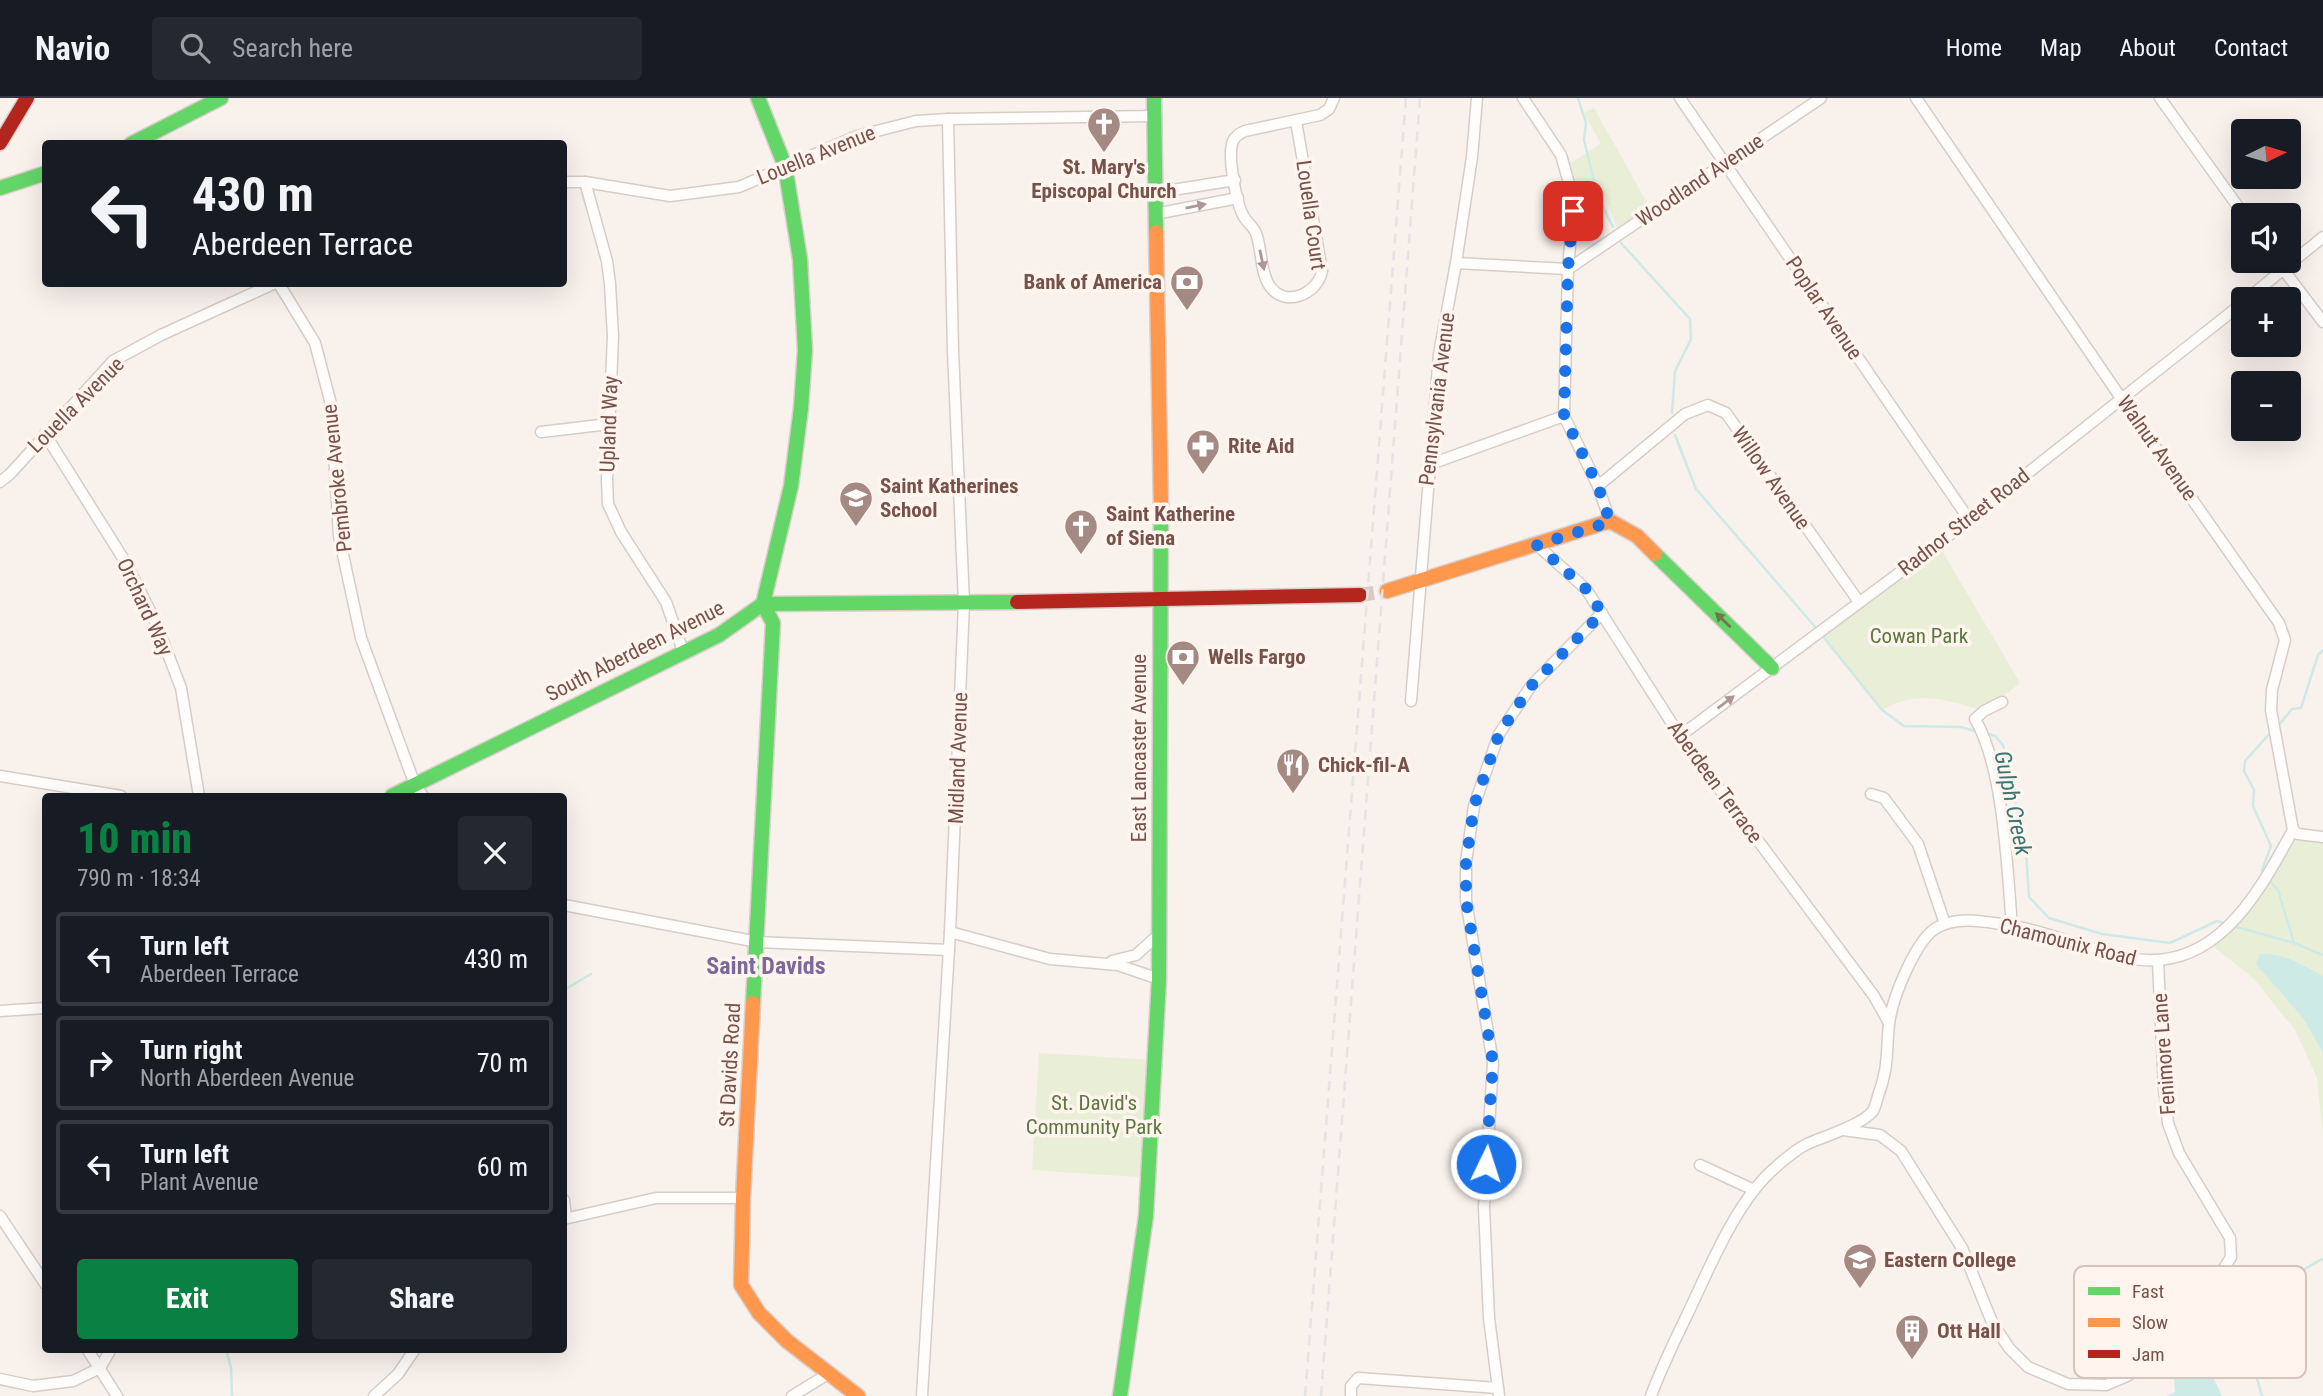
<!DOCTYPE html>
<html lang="en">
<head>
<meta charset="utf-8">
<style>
  body { margin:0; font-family:"Roboto Condensed",sans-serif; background:#242831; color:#f1f3f6; height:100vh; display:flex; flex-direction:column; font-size:26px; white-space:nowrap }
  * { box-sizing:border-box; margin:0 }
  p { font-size:23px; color:#9ea1a6 }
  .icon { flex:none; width:38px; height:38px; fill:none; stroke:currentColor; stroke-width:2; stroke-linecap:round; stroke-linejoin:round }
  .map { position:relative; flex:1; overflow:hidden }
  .details { position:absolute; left:42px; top:695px; width:525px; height:560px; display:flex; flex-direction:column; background:#171b24; border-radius:7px; box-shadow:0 7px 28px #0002 }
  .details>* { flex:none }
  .top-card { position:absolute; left:42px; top:42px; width:525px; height:147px; border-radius:7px; box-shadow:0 7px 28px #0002; background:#171b24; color:#f1f3f6; overflow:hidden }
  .needle { width:46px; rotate:85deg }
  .controls { position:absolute; left:2231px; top:21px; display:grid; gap:14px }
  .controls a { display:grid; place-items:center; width:70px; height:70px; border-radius:7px; background:#171b24; box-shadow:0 7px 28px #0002; font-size:35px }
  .pin { position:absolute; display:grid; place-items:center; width:60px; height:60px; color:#fff; margin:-30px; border-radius:14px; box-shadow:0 4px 10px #0006 }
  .me { position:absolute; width:77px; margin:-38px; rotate:4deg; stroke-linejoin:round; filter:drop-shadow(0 0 5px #0008) }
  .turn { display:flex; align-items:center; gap:24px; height:147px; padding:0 35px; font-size:32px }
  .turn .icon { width:91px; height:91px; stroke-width:2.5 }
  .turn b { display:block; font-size:49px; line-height:60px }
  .round { display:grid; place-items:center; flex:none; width:74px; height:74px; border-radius:7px; background:#242831 }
  .head { display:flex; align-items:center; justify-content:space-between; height:119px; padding:0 35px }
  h1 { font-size:42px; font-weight:800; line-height:52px; color:#0b8043 }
  .primary-button { display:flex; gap:14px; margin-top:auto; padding:14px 35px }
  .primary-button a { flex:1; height:80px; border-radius:7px; background:#0b8043; color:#fff; font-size:28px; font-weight:800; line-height:80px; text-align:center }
  .primary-button a+a { background:#242831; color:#f1f3f6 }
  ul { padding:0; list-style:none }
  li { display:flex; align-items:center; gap:21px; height:94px; margin:0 14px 10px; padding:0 21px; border:4px solid #363941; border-radius:7px }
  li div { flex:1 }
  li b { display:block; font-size:26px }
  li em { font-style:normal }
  header { display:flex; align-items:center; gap:42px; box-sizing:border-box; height:98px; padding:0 35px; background:#171b24; border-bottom:2px solid #363941 }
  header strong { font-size:33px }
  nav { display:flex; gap:38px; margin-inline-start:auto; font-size:24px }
  .search { width:490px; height:63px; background:#242831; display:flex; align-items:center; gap:18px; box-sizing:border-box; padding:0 24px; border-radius:7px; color:#9ea1a6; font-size:26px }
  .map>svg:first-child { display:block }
  .green { fill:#e9eed7 }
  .water { fill:#cdeae7 }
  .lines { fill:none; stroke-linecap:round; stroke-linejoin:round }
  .stream { stroke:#cdeae7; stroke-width:2.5 }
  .secondary-tunnel { stroke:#d8c9c4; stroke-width:14; stroke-dasharray:14 7; stroke-linecap:butt }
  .street-casing { stroke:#d7cdc8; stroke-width:13 }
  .fast-casing { stroke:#d9ceca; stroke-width:17 }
  .slow-casing { stroke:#d9ceca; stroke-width:17 }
  .jam-casing { stroke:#d9ceca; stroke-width:17 }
  .street { stroke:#fefdfc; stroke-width:10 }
  .fast { stroke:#63d668; stroke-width:14 }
  .slow { stroke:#ff974d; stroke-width:14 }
  .jam { stroke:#b3261e; stroke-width:14 }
  .rail { stroke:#e4e3e5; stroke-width:2.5; stroke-dasharray:10 7; stroke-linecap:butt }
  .oneway { fill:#ae9692 }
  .oneway2 { fill:#737252 }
  .route { stroke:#1a73e8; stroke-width:12; stroke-dasharray:0 21.6 }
  .labels { text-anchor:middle; stroke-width:7; stroke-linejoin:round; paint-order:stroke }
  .street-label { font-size:21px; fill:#78514b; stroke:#fff5ee }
  .poi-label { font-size:21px; font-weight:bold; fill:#78514b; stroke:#fff5ee; text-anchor:start }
  .park-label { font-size:21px; fill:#5c7840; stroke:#fff5ee }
  .water-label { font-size:23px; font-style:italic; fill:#3a7673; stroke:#fff5ee }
  .quarter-label { font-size:24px; font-weight:bold; fill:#7e679b; stroke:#fff5ee }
  .key { fill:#fff5ee; stroke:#d6c4bd; stroke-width:2 }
  .key-label { font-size:19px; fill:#78514b }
</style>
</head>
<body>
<header>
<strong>Navio</strong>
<div class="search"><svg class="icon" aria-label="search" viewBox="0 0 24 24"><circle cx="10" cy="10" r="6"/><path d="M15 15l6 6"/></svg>Search here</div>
<nav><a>Home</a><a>Map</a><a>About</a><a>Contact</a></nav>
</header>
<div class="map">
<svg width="2323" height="1298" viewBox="0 0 2323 1298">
  <rect width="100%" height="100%" fill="#f8f1ec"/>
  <g class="green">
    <path d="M1594,10L1651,112L1619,135L1602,91L1581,98L1570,65L1601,46L1584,15Z"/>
    <path d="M1938,446L2020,585L1984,613C1946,602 1918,591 1882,612L1819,534Z"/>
    <path d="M2293,732L2323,738V1036L2317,980L2295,932L2253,880L2209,845L2230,827Z"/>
    <path d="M1039,955L1155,962L1149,1074L1137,1079L1032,1072Z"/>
  </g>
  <g class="water">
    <path d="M2260,856C2288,856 2299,866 2323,878V955L2303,920L2256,866Z"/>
    <path d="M2218,1236V1245L2209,1271L2222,1298H2167L2175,1294L2174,1279L2183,1272H2189L2198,1268L2203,1247Z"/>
  </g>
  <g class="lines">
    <g class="stream">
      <path d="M1578,0L1586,25L1584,42L1598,99L1613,129"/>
      <path d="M1621,145L1690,221L1691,241L1675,273L1672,315"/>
      <path d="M1675,337L1696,391L1817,531"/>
      <path d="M1821,536L1882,612L1904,628L1961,629L1975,633"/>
      <path d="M2277,629L2292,611L2301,610L2318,557L2323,552"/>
      <path d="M1985,635L1995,638L2003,647L2026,754L2029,799L2049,820L2102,836L2170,845L2217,823L2227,826"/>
      <path d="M2264,775L2262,772L2271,748L2253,708L2254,692L2244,673L2245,663L2272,633"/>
      <path d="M2268,781L2278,792L2294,845"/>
      <path d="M2233,828L2294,845L2323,857"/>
      <path d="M564,892L591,876"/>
      <path d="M226,1251L231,1270L232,1298"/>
      <path d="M2262,1298L2248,1249L2244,1226C2259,1206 2300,1171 2323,1161"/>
    </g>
    <path class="secondary-tunnel" d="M1360,497L1387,493"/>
    <g class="street-casing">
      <g id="street">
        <path d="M1523,0L1561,57L1572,96L1573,113L1568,171L1564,318L1598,388L1610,423"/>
        <path d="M1680,0L1968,420"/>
        <path d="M1916,0L2121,300L2279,525L2285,542L2272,592L2271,612L2293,732"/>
        <path d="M2160,0L2244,117"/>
        <path d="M1296,23L1322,173C1318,196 1284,211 1269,187C1260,173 1262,151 1256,135C1253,128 1246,124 1243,117C1236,104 1227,56 1233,43C1236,37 1240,35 1245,33L1320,17L1329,11L1334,0"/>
        <path d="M564,84H585L670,98L739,89L857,38L916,23L948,21L1155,18"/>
        <path d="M585,84L607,163L610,186L613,238L607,382L608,406L621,434L666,504L683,553"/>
        <path d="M1154,95L1235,82"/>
        <path d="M1155,116L1238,100"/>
        <path d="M2277,163L2323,224"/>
        <path d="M1456,165L1568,171L1821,0"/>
        <path d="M279,186L315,245L331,306L339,438L361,540L415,687L423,698"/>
        <path d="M2247,201L2323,139"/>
        <path d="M541,334L609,326"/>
        <path d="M45,336L126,465L156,525L181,590L199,698"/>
        <path d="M1428,367L1564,318"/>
        <path d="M0,384L10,376L113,263L161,237L273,186"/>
        <path d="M1598,388L1685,316L1708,307L1726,315L1859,504"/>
        <path d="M1537,447L1586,491L1680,638L1874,898L1889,925"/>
        <path d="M1411,603L1439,256L1456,165L1472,59L1477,0"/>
        <path d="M2002,604L1984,613L1975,621C2004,670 2007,770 2012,828"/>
        <path d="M1680,638L1938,446L2244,204"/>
        <path d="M0,678L121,698"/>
        <path d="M1871,696L1884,700L1918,746L1945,826"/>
        <path d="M2293,732L2298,736L2323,739"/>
        <path d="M564,807L758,844L949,852"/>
        <path d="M950,834L1050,861L1118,867L1159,881"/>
        <path d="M1112,863L1136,857L1157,838"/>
        <path d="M0,913L46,910"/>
        <path d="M1843,1032L1880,1037L1901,1053L1962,1150L1992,1224L2009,1250L2028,1269L2068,1286L2106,1287L2125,1279L2153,1263L2189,1227L2231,1159L2230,1140L2179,1055L2168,1025L2164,991L2158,864"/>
        <path d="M1700,1067L1754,1092"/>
        <path d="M564,1102L566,1120"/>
        <path d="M0,1118L46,1187"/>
        <path d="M564,1121L656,1100H743"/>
        <path d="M87,1251L117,1298"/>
        <path d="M0,1281L33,1288L73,1283L100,1270L111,1251"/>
        <path d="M374,1298L398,1276L415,1251"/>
        <path d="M792,1298L828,1276"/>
        <path d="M922,1298L950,834L964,505L953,253L948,21"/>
        <path d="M1351,1298V1288L1358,1280L1498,1290"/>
        <path d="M1499,1298L1489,1220L1484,1109L1493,965L1466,802V764L1474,708L1499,636L1531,588L1602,515"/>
        <path d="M1651,1298C1662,1268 1676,1240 1690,1211C1711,1166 1738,1100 1777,1068C1786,1060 1797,1051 1807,1046C1823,1039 1862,1027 1873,1013C1875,1009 1877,1002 1878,998C1889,969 1886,954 1889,926C1892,901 1916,840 1938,829C1958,819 1980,823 2001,826C2042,831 2082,850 2123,859C2213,880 2257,798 2293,732"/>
      </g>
    </g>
    <g class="fast-casing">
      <g id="fast">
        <path d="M1154,0L1156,134"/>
        <path d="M131,46L221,0"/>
        <path d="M0,90L46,75"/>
        <path d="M1655,456L1772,570"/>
        <path d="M392,698L719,537L763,506L1017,504"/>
        <path d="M753,905L773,525L763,506L791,388L801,310L805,252L800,161L785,68L758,0"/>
        <path d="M1120,1298L1146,1118L1159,881L1161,407"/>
      </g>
    </g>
    <g class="slow-casing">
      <g id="slow">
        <path d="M1156,134L1161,407"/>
        <path d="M1387,493L1610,423L1637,438L1655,456"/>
        <path d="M753,905L743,1100L741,1187L759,1215L787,1243L858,1298"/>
      </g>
    </g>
    <g class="jam-casing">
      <g id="jam">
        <path d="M0,45L27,0"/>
        <path d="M1017,504L1360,497"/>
      </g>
    </g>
    <use href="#street" class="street"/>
    <use href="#fast" class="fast"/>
    <use href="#slow" class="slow"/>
    <use href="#jam" class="jam"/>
    <g class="rail">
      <path d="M1305,1298L1406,0"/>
      <path d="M1321,1298L1420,0"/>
    </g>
  </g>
  <defs><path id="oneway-solid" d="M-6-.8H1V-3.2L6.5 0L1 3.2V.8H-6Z" transform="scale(1.75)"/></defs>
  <g class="oneway">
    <use href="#oneway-solid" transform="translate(1196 108) rotate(-11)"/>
    <use href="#oneway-solid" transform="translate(1262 162) rotate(78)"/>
    <use href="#oneway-solid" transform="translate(1726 604) rotate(-37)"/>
  </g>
  <use class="oneway2" href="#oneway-solid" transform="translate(1723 522) rotate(-136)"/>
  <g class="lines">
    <path class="route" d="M1486,1066L1493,965L1466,802V764L1474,708L1499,636L1531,588L1602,515L1586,491L1537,447L1610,424L1598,388L1564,318L1568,171L1573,113"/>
  </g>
  <defs>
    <g id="church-pin" transform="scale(1.75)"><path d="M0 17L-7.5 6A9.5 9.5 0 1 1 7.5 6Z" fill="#a58983" stroke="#fff5ee"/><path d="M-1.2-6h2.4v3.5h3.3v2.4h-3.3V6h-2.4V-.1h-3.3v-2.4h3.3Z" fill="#fff"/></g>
    <g id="bank-pin" transform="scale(1.75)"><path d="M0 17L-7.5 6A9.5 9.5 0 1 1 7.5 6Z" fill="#a58983" stroke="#fff5ee"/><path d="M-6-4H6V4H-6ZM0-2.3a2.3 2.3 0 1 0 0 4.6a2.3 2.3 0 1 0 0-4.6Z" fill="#fff"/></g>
    <g id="pharmacy-pin" transform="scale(1.75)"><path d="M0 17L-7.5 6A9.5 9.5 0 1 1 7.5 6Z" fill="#a58983" stroke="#fff5ee"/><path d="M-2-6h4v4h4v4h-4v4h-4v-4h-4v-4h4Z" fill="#fff"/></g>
    <g id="school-pin" transform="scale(1.75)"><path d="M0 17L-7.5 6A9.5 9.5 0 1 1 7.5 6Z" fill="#a58983" stroke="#fff5ee"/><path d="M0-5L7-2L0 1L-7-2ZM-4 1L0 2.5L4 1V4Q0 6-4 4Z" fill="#fff"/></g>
    <g id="restaurant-pin" transform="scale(1.75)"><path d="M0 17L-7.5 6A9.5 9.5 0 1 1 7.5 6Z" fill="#a58983" stroke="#fff5ee"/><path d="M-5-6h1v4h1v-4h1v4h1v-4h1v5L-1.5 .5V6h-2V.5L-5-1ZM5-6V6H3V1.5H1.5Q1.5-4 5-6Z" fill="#fff"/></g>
    <g id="building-pin" transform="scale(1.75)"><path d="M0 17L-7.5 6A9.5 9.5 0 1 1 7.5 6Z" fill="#a58983" stroke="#fff5ee"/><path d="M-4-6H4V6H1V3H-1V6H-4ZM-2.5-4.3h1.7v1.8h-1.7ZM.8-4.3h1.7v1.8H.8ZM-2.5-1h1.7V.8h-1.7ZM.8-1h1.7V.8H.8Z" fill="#fff"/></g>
  </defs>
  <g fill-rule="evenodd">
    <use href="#church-pin" x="1104" y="26"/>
    <use href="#bank-pin" x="1187" y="184"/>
    <use href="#pharmacy-pin" x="1203" y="348"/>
    <use href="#school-pin" x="856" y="400"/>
    <use href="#church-pin" x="1081" y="428"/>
    <use href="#bank-pin" x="1183" y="559"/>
    <use href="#restaurant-pin" x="1293" y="667"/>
    <use href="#school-pin" x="1860" y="1162"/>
    <use href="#building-pin" x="1912" y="1233"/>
  </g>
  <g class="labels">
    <g class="street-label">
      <text transform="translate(816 57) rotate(-22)" y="7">Louella Avenue</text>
      <text transform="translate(1700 82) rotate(-34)" y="7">Woodland Avenue</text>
      <text transform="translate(1311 117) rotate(82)" y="7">Louella Court</text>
      <text transform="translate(1824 210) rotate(56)" y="7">Poplar Avenue</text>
      <text transform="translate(1437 301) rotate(-83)" y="7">Pennsylvania Avenue</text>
      <text transform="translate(76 307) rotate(-45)" y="7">Louella Avenue</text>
      <text transform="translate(609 326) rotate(-88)" y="7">Upland Way</text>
      <text transform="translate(2157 350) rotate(55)" y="7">Walnut Avenue</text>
      <text transform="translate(337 380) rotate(-96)" y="7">Pembroke Avenue</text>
      <text transform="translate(1771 380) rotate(55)" y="7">Willow Avenue</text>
      <text transform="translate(1964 424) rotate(-38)" y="7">Radnor Street Road</text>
      <text transform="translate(145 509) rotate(65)" y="7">Orchard Way</text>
      <text transform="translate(635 553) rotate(-27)" y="7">South Aberdeen Avenue</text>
      <text transform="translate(1139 650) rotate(-90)" y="7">East Lancaster Avenue</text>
      <text transform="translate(958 660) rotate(-88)" y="7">Midland Avenue</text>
      <text transform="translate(1715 684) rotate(54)" y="7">Aberdeen Terrace</text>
      <text transform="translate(2068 844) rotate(14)" y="7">Chamounix Road</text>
      <text transform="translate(2164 956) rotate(-94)" y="7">Fenimore Lane</text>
      <text transform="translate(730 967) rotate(-87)" y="7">St Davids Road</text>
    </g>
    <g class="poi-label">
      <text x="1104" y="76" text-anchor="middle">St. Mary's<tspan x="1104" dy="24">Episcopal Church</tspan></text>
      <text x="1162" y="191" text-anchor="end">Bank of America</text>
      <text x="1228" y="355">Rite Aid</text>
      <text x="880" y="395">Saint Katherines<tspan x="880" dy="24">School</tspan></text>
      <text x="1106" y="423">Saint Katherine<tspan x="1106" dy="24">of Siena</tspan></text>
      <text x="1208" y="566">Wells Fargo</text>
      <text x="1318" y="674">Chick-fil-A</text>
      <text x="1884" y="1169">Eastern College</text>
      <text x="1937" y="1240">Ott Hall</text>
    </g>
    <g class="park-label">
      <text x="1919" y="545">Cowan Park</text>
      <text x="1094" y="1012">St. David's<tspan x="1094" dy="24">Community Park</tspan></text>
    </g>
    <g class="water-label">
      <text transform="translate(2013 705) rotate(78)" y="8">Gulph Creek</text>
    </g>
    <g class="quarter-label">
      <text x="766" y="876">Saint Davids</text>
    </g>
  </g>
  <rect x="2074" y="1168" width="232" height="112" rx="10" class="key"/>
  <rect x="2088" y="1189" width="32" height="8" fill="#63d668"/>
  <rect x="2088" y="1220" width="32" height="9" fill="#ff974d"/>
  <rect x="2088" y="1252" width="32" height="8" fill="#b3261e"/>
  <g class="key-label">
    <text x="2132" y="1200">Fast</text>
    <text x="2132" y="1231">Slow</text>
    <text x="2132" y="1263">Jam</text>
  </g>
</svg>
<div class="controls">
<a><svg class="needle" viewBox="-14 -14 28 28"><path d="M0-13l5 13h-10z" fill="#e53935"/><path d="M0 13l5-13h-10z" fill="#9ea1a6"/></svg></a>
<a><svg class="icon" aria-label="sound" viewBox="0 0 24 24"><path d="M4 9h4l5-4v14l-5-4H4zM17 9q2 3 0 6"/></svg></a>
<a>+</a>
<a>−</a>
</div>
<div class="pin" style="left:1573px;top:113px;background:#d93025"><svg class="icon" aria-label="arrive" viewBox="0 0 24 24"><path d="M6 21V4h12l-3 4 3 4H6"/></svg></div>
<svg class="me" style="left:1486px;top:1066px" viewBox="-20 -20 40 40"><circle r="17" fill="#1a73e8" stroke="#fff" stroke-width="3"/><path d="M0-11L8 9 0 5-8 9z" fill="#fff"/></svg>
<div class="top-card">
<div class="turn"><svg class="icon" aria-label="left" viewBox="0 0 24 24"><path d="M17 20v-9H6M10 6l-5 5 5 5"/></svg><div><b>430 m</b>Aberdeen Terrace</div></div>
</div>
<section class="details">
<div class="head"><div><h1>10 min</h1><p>790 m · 18:34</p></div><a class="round"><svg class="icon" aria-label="close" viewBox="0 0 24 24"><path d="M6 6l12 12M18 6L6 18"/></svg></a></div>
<ul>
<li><svg class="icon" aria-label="left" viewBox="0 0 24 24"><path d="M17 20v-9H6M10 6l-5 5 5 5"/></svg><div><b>Turn left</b><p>Aberdeen Terrace</p></div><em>430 m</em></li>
<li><svg class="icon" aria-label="right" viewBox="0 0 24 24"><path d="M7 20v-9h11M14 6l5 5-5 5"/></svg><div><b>Turn right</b><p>North Aberdeen Avenue</p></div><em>70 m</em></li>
<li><svg class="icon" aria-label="left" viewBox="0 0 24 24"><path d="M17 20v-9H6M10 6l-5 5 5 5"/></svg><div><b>Turn left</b><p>Plant Avenue</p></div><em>60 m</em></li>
</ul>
<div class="primary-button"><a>Exit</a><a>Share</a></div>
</section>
</div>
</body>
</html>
